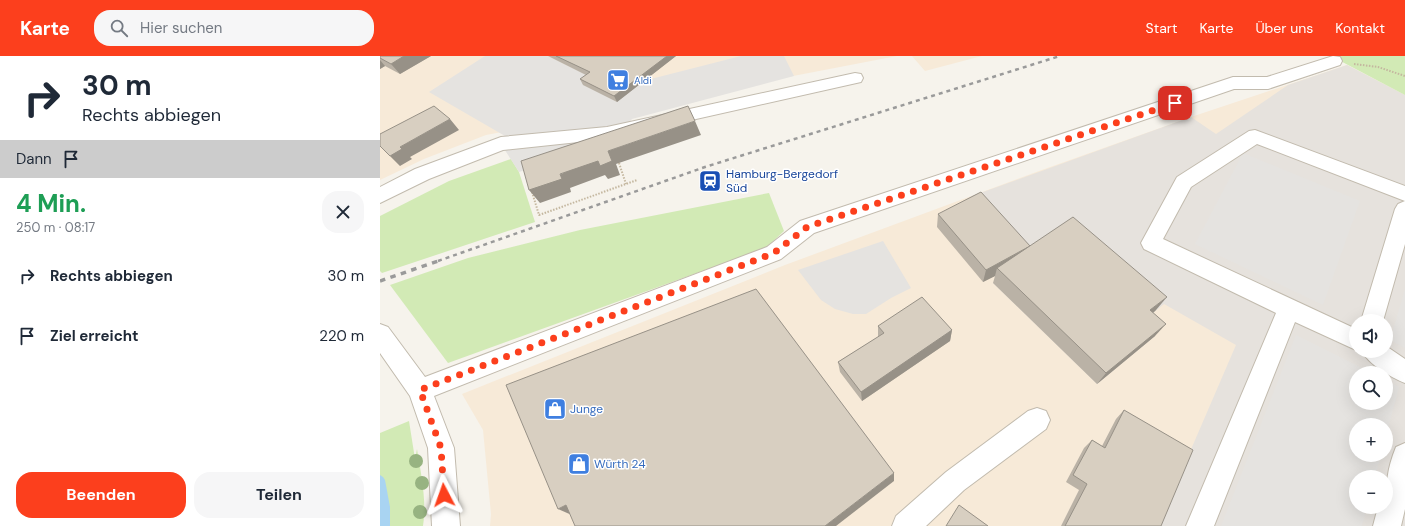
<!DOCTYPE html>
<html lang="de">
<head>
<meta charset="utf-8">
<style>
  body { margin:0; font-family:"DM Sans",sans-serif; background:#f6f6f7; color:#1f2937; height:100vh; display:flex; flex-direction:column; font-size:15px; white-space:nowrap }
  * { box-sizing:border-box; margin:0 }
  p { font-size:13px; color:#747a83 }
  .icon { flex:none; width:22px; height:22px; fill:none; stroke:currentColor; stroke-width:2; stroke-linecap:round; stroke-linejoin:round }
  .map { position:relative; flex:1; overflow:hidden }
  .sheet { display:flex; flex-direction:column; background:#fff; width:380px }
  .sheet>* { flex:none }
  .top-card { background:#fff; color:#1f2937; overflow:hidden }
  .fabs { position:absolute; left:969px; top:258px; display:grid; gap:8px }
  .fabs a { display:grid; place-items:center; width:44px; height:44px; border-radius:50%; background:#fff; box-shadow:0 4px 16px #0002; font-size:20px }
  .pin { position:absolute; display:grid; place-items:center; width:34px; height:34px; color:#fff; margin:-17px; border-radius:8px; box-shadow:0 2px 6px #0006 }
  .me { position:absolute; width:44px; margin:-22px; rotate:356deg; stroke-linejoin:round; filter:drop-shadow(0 0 3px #0008) }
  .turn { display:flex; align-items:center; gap:14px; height:84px; padding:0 16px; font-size:18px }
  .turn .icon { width:52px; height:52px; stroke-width:2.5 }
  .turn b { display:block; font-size:28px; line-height:34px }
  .then { display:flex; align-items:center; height:38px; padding:0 16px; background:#0003; gap:8px; font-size:15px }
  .round { display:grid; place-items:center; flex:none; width:42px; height:42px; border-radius:16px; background:#f6f6f7 }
  .headline { display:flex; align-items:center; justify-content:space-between; height:68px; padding:0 16px }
  h1 { font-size:24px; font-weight:700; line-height:30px; color:#1e9e55 }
  .button { display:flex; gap:8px; margin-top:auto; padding:8px 16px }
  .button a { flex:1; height:46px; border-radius:16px; background:#fc3f1d; color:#fff; font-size:16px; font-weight:700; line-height:46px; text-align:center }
  .button a+a { background:#f6f6f7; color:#1f2937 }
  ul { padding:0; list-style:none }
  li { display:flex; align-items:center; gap:12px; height:60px; padding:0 16px }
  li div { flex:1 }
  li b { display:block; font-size:15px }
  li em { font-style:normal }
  header { display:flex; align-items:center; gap:24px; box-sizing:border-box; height:56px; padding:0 20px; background:#fc3f1d; color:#fff }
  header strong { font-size:19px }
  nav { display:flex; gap:22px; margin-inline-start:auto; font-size:14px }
  .search { width:280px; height:36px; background:#f6f6f7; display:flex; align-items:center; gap:10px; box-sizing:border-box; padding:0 14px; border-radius:16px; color:#747a83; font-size:15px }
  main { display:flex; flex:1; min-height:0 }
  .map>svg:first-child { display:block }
  .commercial { fill:#f7ead8; fill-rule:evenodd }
  .industrial { fill:#e6e2dd; fill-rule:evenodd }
  .green { fill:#d2eab5 }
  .parking { fill:#e5e3e0 }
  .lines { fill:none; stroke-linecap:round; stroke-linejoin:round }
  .stream { fill:#a9d4f2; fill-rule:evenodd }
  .minor-casing { stroke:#c2bbae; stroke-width:2 }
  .path { stroke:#c4b79f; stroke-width:2; stroke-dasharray:1.5 1.5; stroke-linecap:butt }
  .minor { fill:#fff; fill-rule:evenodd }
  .rail-far1 { stroke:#9a9a9a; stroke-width:2.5; stroke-dasharray:4 4; stroke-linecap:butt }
  .rail { stroke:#9a9a9a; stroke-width:3.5; stroke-dasharray:5.5 5.5; stroke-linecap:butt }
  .tree { fill:#97b381 }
  .wall { fill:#bab2a6 }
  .shaded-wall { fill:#979187 }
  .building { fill:#d8cfc1; stroke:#979187 }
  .route { stroke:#fc3f1d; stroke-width:7; stroke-dasharray:0 12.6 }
  .labels { text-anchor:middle; stroke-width:3; stroke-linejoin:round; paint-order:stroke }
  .far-shop-label { font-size:10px; fill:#366cbe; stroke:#fff; text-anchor:start }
  .transit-label { font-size:12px; fill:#164399; stroke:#fff; text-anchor:start }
  .shop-label { font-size:12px; fill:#366cbe; stroke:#fff; text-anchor:start }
</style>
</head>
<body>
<header>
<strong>Karte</strong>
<div class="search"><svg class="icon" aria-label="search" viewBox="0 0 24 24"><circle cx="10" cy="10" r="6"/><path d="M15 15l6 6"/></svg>Hier suchen</div>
<nav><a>Start</a><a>Karte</a><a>Über uns</a><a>Kontakt</a></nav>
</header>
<main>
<section class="sheet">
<div class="top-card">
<div class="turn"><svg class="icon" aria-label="right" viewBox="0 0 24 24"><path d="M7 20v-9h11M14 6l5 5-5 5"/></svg><div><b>30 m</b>Rechts abbiegen</div></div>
<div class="then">Dann<svg class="icon" aria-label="arrive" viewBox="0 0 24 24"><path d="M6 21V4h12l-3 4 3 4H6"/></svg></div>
</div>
<div class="headline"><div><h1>4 Min.</h1><p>250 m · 08:17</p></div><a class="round"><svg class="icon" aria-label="close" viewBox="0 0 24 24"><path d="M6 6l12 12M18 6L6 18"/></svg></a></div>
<ul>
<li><svg class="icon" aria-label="right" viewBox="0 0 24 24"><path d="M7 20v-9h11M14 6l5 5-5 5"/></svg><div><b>Rechts abbiegen</b></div><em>30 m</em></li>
<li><svg class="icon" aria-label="arrive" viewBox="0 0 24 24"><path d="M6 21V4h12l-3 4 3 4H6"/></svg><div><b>Ziel erreicht</b></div><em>220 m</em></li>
</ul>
<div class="button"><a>Beenden</a><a>Teilen</a></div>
</section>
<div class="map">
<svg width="1025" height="470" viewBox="0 0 1025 470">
  <rect width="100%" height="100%" fill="#f6f3ec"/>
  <g class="commercial">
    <path d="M0,0H517L106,79L44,103L0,124Z"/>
    <path d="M532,0H602L545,15Z"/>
    <path d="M967,9L1025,39V470H110L111,458L103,374L82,338L405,209L659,115L811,61ZM976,265H1006V295H976ZM976,317H1006V347H976ZM976,369H1006V399H976ZM976,421H1006V451H976Z"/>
  </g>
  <path class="industrial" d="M967,9L1025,39V470H778L856,289L784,248L760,268L775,280L717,328L613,227L647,202L592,140L811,61L836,78L908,29ZM976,265H1006V295H976ZM976,317H1006V347H976ZM976,369H1006V399H976ZM976,421H1006V451H976Z"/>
  <g class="green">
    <path d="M951,0H1025V39Z"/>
    <path d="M131,103L139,116L155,166L2,217L0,215V160L69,125Z"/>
    <path d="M389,137L404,175L386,192L68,307L10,229L88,202L200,174Z"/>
    <path d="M29,365L35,403L37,393C41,418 47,445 43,470H0V377Z"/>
  </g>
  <g class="parking">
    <path d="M105,0H168L213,22L263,25L361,0H404L414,20L252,63L233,86L139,116L121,88L125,80L49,36Z"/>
    <path d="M863,97L980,145L943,249L815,188Z"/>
    <path d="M503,185L531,232L511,242L486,258H473L455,253L441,244L418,214Z"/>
    <path d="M1025,233V292L1010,284Z"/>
    <path d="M916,279L992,317H976V347H1006V324L1019,331L1006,380V369H976V399H1001L995,421H976V451H987L982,470H841Z"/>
  </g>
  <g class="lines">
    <path class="stream" d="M0,419L3,421L5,424L10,451V470H0Z"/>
    <g class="minor-casing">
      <g id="minor">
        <path d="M953,0L960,1L962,5L960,9L888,33H854L434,177L401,203L54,340L74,392L80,470H52L48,392L30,340L0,297V268L8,271L45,321L387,191L420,165L847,23L853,21H887Z"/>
        <path d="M475,17L481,18L483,22L481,26L227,83L123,94L49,123L0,147V131L35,113L121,81L227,71Z"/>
        <path d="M875,74L1025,130V188L1003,265H981L1015,153L1018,148L1025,145L877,88L811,131L783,183L976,273V294L915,266L834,470H806L896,257L764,193L761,187L797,121L869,75Z"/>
        <path d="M1006,290L1025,303V327C1012,322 988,308 982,295H1006Z"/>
        <path d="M657,352L666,355L670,364L666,373L584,434L546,470H512L516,460L566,416L648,355Z"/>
        <path d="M1025,387V453L1021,470H993L998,451H1006C1006,428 1007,413 1016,391Z"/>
      </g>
    </g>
    <g class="path">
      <path d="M974,8L998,11L1025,20"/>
      <path d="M239,107L246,128"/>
      <path d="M152,136L159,159L257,124"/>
    </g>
    <use href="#minor" class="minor"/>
    <path class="rail-far1" d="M58,205L325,111L680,0"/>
    <path class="rail" d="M0,225L61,204"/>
  </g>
  <g class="tree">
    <circle cx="36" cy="405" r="7"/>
    <circle cx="42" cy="427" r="7"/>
    <circle cx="40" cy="456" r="7"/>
  </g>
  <g class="wall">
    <path d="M0,0H51L20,18L5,10L0,13Z"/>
    <path d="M168,0H296L237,46L203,29L200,23L206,19Z"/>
    <path d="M558,158L650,190L776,254L773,257L775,280L717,328L613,227L615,220L603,226L557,171Z"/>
    <path d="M498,270L572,274L570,285L482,345L460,316L458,306L498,281Z"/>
    <path d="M744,354L781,470H681L699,434L686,426L704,392L712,384L722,390L736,363Z"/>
  </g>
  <g class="shaded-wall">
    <path d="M24,0H51L20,18L11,8Z"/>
    <path d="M287,0H296L237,46L234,40Z"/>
    <path d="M0,4L5,10L0,13Z"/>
    <path d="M70,63L79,74L30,101L32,103L20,110L10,100L20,91Z"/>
    <path d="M315,65L321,79L236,108L240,119L228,123L225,119L190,132L191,136L160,147L149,134L228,95Z"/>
    <path d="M651,190L617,212L615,220L603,226L606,214Z"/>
    <path d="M787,241L776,254L760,268L770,254Z"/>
    <path d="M786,268L775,280L717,328L726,317Z"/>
    <path d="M572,274L570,285L482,345L481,336Z"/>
    <path d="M514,417V425L456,470H445Z"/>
    <path d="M186,449L194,460L178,453Z"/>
  </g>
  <g class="building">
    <path d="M0,0H24L11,8L0,2Z"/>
    <path d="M176,0H287L234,40L200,23L210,16Z"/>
    <path d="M54,50L70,63L20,91L22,93L10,100L0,90V78Z"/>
    <path d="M308,50L315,65L228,95L232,105L220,110L218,105L180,118L182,123L149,134L141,105Z"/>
    <path d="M601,136L650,190L606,214L558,158Z"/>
    <path d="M693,161L787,241L770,254L786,268L726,317L617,212Z"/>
    <path d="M376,233L514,417L445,470H195L186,449L178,453L126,329Z"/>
    <path d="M542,241L572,274L481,336L458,306L504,277L498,270Z"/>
    <path d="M744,354L813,394L781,470H685L707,428L693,419L712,384L725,392Z"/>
    <path d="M579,449L608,470H566Z"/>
  </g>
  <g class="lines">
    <path class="route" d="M64,439L61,392L40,334L394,197L427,171L795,47"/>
  </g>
  <defs>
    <g id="supermarket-square" transform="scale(1.15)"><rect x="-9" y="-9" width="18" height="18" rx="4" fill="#3f7fe0" stroke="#fff"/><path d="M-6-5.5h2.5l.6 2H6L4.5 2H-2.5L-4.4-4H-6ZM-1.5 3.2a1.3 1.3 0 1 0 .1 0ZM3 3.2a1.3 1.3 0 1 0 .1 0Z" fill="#fff"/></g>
    <g id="station-square" transform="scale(1.15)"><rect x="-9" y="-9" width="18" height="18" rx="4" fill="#1a4fb4" stroke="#fff"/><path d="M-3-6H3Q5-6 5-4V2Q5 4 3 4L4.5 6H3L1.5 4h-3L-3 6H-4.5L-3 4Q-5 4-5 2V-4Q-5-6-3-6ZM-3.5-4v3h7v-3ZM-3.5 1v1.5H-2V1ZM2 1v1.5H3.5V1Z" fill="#fff"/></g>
    <g id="shop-square" transform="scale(1.15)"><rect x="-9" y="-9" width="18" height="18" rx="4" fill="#3f7fe0" stroke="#fff"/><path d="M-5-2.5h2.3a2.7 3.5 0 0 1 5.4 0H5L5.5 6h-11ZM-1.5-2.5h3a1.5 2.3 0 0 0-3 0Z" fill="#fff"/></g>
  </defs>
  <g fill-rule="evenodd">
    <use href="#supermarket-square" x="238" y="24"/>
    <use href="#station-square" x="330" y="125"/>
    <use href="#shop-square" x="175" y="353"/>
    <use href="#shop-square" x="199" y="408"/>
  </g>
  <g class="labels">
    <g class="far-shop-label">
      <text x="254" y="28">Aldi</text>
    </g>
    <g class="transit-label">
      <text x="346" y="122">Hamburg-Bergedorf<tspan x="346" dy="14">Süd</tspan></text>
    </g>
    <g class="shop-label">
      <text x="190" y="357">Junge</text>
      <text x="214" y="412">Würth 24</text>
    </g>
  </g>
</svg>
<div class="fabs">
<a><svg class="icon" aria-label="sound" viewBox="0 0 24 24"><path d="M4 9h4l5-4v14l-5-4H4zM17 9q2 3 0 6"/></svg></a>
<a><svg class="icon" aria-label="search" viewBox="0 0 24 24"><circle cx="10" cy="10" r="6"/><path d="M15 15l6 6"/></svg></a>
<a>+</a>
<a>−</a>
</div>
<div class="pin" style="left:795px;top:47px;background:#d93025"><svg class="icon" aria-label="arrive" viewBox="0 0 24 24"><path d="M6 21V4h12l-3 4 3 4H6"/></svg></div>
<svg class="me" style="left:64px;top:439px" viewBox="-20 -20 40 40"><path d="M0-17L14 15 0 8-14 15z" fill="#fc3f1d" stroke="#fff" stroke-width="4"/></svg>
</div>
</main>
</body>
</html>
